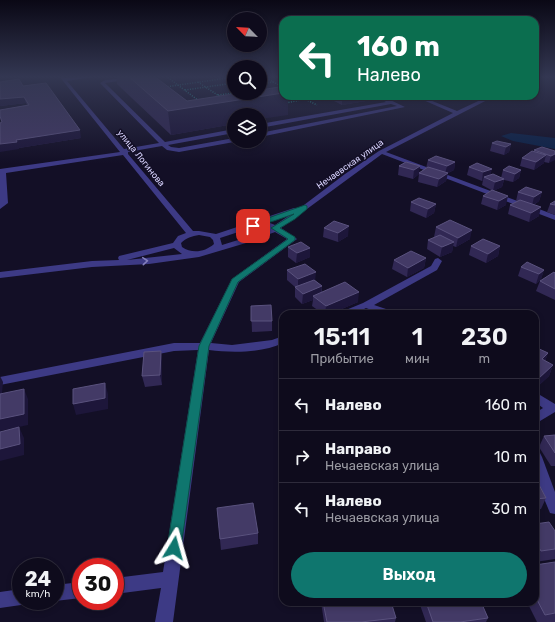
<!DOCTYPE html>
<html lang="ru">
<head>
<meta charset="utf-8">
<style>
  body { margin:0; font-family:Rubik,sans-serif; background:#171425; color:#f1f3f6; height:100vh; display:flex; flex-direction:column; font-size:15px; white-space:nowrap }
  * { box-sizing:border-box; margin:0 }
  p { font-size:13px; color:#9b9ba3 }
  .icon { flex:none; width:22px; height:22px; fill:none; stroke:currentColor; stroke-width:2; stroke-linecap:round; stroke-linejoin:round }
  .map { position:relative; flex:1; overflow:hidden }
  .details { position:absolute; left:279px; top:310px; width:260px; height:296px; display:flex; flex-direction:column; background:#0e0b1c; border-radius:12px; box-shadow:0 2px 6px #0003,0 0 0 1px #2e2b3b }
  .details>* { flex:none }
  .hud { position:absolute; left:279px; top:16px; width:260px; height:84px; border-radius:12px; box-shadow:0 2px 6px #0003,0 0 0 1px #2e2b3b; background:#0b6e4f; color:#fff; overflow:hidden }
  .needle { width:26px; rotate:294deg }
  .tools { position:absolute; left:227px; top:12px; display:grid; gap:8px }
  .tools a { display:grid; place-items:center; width:40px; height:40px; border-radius:50%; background:#0e0b1c; box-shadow:0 2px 6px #0003,0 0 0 1px #2e2b3b; font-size:20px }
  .speed { position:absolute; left:12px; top:558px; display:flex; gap:8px; font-size:20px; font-weight:700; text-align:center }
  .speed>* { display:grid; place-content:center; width:52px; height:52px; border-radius:50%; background:#0e0b1c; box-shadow:0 2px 6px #0003,0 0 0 1px #2e2b3b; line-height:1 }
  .speed small { font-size:10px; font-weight:400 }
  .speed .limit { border:6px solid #d22; background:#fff; color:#111 }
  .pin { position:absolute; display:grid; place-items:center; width:34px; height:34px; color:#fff; margin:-17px; border-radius:8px; box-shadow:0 2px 6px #0006 }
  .me { position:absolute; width:44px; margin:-22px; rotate:8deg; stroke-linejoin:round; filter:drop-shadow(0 0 3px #0008) }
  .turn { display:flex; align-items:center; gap:14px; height:84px; padding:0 12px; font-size:18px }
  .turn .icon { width:52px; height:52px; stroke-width:2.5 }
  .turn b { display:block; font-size:28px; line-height:34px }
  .eta { display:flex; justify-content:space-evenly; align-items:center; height:68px; text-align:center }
  .eta b { font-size:24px; font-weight:600; line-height:28px }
  .action { display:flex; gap:8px; margin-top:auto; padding:8px 12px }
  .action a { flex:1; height:46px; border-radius:24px; background:#0f766e; color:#fff; font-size:16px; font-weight:600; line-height:46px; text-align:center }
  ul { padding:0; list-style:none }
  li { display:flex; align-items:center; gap:12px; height:52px; padding:0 12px; border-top:1px solid #2e2b3b }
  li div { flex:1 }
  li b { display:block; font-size:15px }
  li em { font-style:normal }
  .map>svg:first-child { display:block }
  .water { fill:#0c2248 }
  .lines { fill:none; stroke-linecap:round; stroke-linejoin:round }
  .path { stroke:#2fb8b0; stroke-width:1.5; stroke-dasharray:1 1.5; stroke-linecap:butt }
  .minor { fill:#3d3a85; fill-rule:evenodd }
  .wall { fill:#312854 }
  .shaded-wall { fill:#1d163a }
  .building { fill:#433a66; stroke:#5a527e }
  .oneway { stroke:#837fbc }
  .route { fill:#0f766e; stroke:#0a4d48 }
  .labels { text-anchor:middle; stroke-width:3; stroke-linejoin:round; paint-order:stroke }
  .far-street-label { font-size:9px; fill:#d9d4ff; stroke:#130f26 }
</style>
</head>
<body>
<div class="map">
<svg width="555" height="622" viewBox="0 0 555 622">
  <rect width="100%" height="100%" fill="#130f26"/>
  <path class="water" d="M511,133L555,138V149L513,141L501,136Z"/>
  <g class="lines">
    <g class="path">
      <path d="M166,76L199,101"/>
      <path d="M262,76L283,87"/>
      <path d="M198,82L222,98"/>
      <path d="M260,84L273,82"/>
      <path d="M165,87L234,77"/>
      <path d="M185,90L234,83"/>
      <path d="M218,95L234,93"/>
      <path d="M299,96L317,105"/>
      <path d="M286,103L321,96"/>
    </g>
    <g class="minor">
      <path d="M59,76H63L65,78L99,76L67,81L124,149L159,143L100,83L105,80L151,76L105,83L165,142L234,129V133L168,145L171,147L179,148L234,138V141H236L234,142L179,152L167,150L162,146L128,152V154L193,231H199L216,234L294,208H300L345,174L379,151L453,113L414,96H420L457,111L489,96H495L386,152L555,215V220L382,154L281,228L297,239L239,282L211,343L232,345L272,340L283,336V343C262,353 232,353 209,350L173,622H155L161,588L115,594V578L163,572L198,350L174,351L0,385V377L174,343H200L232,279L287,239L275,232L246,243L199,257L149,264L92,267L0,278V272L92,261L119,260L118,258L119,256L173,243L178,236L186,233L123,155L6,173L8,203L0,209V169L120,152ZM290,215L275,225L270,223H267L266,225L269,228L251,236L222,245L220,238L291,215ZM199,235L210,237L213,240L214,244C205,252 192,254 182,247L181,243C186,238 192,236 199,235ZM174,248L182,254L127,260Z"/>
      <path d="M376,96H382L405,107L260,137V133L397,106L391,104L260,128V124L386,102Z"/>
      <path d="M438,258L442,261L437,270L374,305L395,312L396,314H382L366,308L354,314H340L341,312L363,303L431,266L435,259Z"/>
      <path d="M535,392L555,404V412L535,424V413L543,408L535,402Z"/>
      <path d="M535,452L540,453L542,457L555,492V514L550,513L535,477Z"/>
      <path d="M81,582V598L55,601H54L55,585Z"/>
      <path d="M21,589V601H28L27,603L21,605L0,608V592Z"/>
    </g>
  </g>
  <g class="wall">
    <path d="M116,76H154L187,101L288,96V115H234V124L171,135L117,84Z"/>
    <path d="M170,76H215L176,81L170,77Z"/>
    <path d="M0,82L23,86L81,138L19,148V149L2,122L0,118V110L27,105L26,103L0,106Z"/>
    <path d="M332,96H372V100L342,105L332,100Z"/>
    <path d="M492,143L511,144L509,152L504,155L490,151Z"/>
    <path d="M534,150L555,151L549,163L544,162V163L534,170L520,166L522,158L534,152Z"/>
    <path d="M428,160L455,162L454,170L448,173L446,181L437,187L418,182L419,174L413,179L398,175L399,166L406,162L419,173L427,168H426Z"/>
    <path d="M469,167L490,175L501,178L503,170H521L519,178L513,182L504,180L502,187L493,191L482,185L483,180L482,181L467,175Z"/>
    <path d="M492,190L506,205L497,210L481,204L483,196Z"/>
    <path d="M518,192H542L539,201L534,205L539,216L529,222L508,214L510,205L518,201H516Z"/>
    <path d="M555,201V215L547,212L550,204Z"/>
    <path d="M411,202L436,204L434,213L426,218L410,211Z"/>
    <path d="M436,227L470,239L456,247L453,246L452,252L440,257L427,249L428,240L435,237H434Z"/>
    <path d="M324,228L348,236L338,242L323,237Z"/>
    <path d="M471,246H500L498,256L486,263L469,255Z"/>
    <path d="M288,247L310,257L296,263L288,257Z"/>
    <path d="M426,258L424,268L407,277L392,269L394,260Z"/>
    <path d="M521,267L544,270L541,279L536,284L518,276Z"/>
    <path d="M287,270L315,280L322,286V292L358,302L330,314H323L312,306L313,300L302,304L295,297V287L287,280Z"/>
    <path d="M555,273V300L536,291L540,281Z"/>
    <path d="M251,306L272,321V331L252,332Z"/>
    <path d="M535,347L548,353L545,361L553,365L549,376L535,389Z"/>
    <path d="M161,351L162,362V385L145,387L142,376Z"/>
    <path d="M555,435V466H551L539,447L544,436Z"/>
    <path d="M535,477L546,498L541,509L535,510Z"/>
    <path d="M217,508L258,533V544L221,550Z"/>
    <path d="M535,524L555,531V559L535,562Z"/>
    <path d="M555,562V622H537L527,602H535V565Z"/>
    <path d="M321,602H391L396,618L395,622H324Z"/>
    <path d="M419,602H481L488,618L486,622H426Z"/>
  </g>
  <g class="shaded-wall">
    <path d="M175,76H215L176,81Z"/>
    <path d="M283,93V96H288V115L260,119V115H234V124L171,135L168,111Z"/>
    <path d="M342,96H372V100L342,105Z"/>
    <path d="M24,97L26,103L0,106V99Z"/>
    <path d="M80,130L81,138L19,148V149L0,152V144L16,140Z"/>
    <path d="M511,144L509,152L504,155L506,147Z"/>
    <path d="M555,154V160L549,163L551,156Z"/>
    <path d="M546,155L544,163L534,170L536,162Z"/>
    <path d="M455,162L454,170L448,173L446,181L437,187L439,179L445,174L447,166Z"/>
    <path d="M420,166L419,174L413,179L414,170Z"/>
    <path d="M492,169L490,177H484L483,180L482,181L483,172Z"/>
    <path d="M521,170L519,178L513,182L515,174Z"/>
    <path d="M504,179L502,187L493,191L495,182Z"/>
    <path d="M542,192L539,201L532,206L534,197Z"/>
    <path d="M508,196L506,205L497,210L499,201Z"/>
    <path d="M436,204L434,213L426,218L428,209Z"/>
    <path d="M541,207L539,216L529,222L531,213Z"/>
    <path d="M349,226L348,236L338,242V233Z"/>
    <path d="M472,230L470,239L456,247L458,238Z"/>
    <path d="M454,242L452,252L440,257L442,247Z"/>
    <path d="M500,246L498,256L486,263L488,254Z"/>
    <path d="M310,248V257L296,263L297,253Z"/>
    <path d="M426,258L424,268L407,277L408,268Z"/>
    <path d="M544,270L541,279L536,284L539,274Z"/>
    <path d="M316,272L315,282L298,289V279Z"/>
    <path d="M322,286L321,296H313V300L302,304L303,294Z"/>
    <path d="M359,292L358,302L330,314H325L326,306Z"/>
    <path d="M161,351L162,362V385L160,375Z"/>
    <path d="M548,353L544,364L542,359Z"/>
    <path d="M553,365L549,376L535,389V387L538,379Z"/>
    <path d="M0,376L3,382L1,405L0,402Z"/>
    <path d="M105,383L108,394V409L76,415L73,404Z"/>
    <path d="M24,389L28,399V425L0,431V419Z"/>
    <path d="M19,427L24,438V455L0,461V449Z"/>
  </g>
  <g class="building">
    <path d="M128,76H154L187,101L239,93H260V90L279,87L283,89V93L168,111Z"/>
    <path d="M19,79L23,86L46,83L80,130L16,140L17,142L0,144V123L2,122L0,116V110L29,105L24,97L0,99V82Z"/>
    <path d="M497,141L511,144L506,147L492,143Z"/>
    <path d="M542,147L555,151V154L551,156L534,150Z"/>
    <path d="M532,151L546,155L536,162L522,158Z"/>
    <path d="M436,156L455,162L447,166L428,160Z"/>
    <path d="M406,162L420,166L414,170L399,166Z"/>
    <path d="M477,163L492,169L483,172L469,167Z"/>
    <path d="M509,166L521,170L515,174L503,170Z"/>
    <path d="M428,167L448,173L439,179L419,173Z"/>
    <path d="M493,174L504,179L495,182L484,177Z"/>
    <path d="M526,187L542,192L534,197L518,192Z"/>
    <path d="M492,190L508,196L499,201L483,196Z"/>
    <path d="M419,198L436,204L428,209L411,202Z"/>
    <path d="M520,200L541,207L531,213L510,205Z"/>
    <path d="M555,201V205L550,204Z"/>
    <path d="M450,220L472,230L458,238L436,227Z"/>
    <path d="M334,221L349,226L338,233L324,228Z"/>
    <path d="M440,235L454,242L442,247L428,240Z"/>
    <path d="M483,239L500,246L488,254L471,246Z"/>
    <path d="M301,242L310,248L297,253L288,247Z"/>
    <path d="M411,251L426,258L408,268L394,260Z"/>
    <path d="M527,262L544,270L539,274L521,267Z"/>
    <path d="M305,264L316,272L298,279L287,270Z"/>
    <path d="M554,272L555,273V289L540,281Z"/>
    <path d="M314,280L322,286L303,294L295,287Z"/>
    <path d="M345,282L359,292L326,306L313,296Z"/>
    <path d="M271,305L272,321H251V306Z"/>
    <path d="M535,347L548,353L542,359L553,365L538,379L535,377Z"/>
    <path d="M161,351L160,375L142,376L144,352Z"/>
    <path d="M105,383V398L73,404V389Z"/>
    <path d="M24,389V414L0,419V394Z"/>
    <path d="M19,427L20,444L0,449V432Z"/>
    <path d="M555,435V453L544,436Z"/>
    <path d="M535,477L546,498L535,499Z"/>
    <path d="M253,503L258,533L220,539L217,508Z"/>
    <path d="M549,522L555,531V549L541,551L535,541V524Z"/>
    <path d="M555,562V613L545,615L535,596V565Z"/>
    <path d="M323,602H391L396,618L361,622H327Z"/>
    <path d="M426,602H481L488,618L460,622H433Z"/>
  </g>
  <defs><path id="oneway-chevron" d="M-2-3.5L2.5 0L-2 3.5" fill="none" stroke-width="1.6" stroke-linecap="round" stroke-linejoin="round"/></defs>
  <use class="oneway" href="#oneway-chevron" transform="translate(145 261) rotate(-5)"/>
  <linearGradient id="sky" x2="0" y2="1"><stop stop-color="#0a0815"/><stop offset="0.47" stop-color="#333752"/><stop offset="1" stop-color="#333752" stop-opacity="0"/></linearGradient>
  <rect width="555" height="163" fill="url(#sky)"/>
  <path class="route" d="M305,205L307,206V209L295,219L280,228L295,237V240L238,282L209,346L181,548L179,553L174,555L169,553L167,548L199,346L232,279L288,239L271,228L294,214L253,228L250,226L251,224Z"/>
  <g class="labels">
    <g class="far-street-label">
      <text transform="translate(141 158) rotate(51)" y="3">улица Логинова</text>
      <text transform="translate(350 164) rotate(-35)" y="3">Нечаевская улица</text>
    </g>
  </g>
</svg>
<div class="tools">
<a><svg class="needle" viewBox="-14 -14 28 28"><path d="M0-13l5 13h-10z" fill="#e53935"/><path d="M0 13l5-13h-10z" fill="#9b9ba3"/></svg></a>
<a><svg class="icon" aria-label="search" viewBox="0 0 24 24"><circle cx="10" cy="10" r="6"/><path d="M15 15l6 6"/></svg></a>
<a><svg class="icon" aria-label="layers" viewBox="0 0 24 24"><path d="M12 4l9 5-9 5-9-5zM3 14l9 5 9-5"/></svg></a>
</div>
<div class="speed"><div>24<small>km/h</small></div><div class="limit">30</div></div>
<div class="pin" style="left:253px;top:226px;background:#d93025"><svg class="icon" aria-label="arrive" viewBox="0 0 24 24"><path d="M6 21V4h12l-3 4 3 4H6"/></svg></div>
<svg class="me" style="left:174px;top:548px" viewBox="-20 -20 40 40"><path d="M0-17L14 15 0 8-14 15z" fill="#0f766e" stroke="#fff" stroke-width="4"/></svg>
<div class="hud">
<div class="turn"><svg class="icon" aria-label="left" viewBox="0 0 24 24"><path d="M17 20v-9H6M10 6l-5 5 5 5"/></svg><div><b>160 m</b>Налево</div></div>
</div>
<section class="details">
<div class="eta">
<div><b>15:11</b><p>Прибытие</p></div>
<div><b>1</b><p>мин</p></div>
<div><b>230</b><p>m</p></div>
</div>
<ul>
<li><svg class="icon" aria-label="left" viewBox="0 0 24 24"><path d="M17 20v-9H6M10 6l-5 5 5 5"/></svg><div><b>Налево</b></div><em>160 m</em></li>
<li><svg class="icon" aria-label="right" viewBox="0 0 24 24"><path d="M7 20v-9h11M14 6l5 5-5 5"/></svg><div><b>Направо</b><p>Нечаевская улица</p></div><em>10 m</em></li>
<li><svg class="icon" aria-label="left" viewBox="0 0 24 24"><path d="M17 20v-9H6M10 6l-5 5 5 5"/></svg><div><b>Налево</b><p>Нечаевская улица</p></div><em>30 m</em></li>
</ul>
<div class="action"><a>Выход</a></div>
</section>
</div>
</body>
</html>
